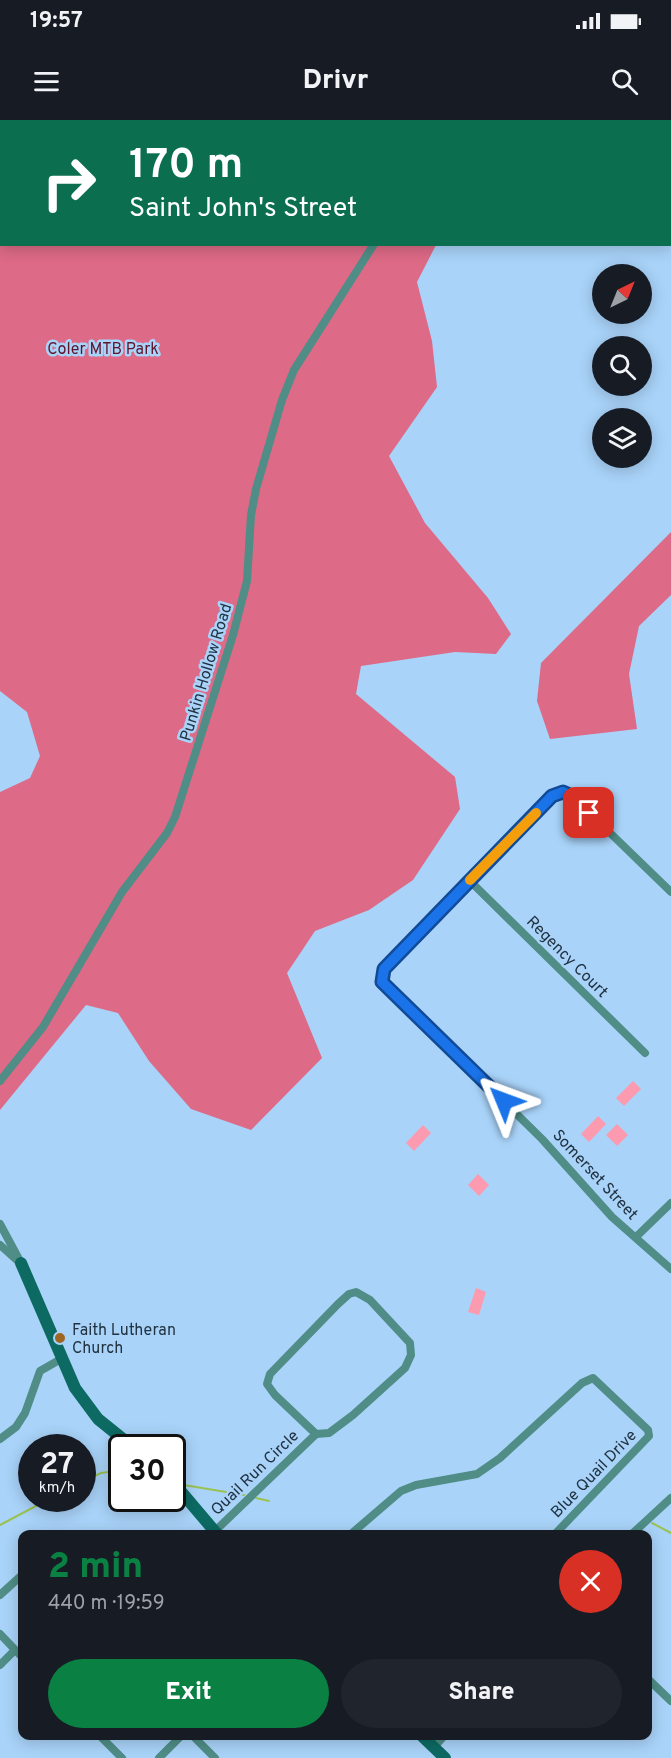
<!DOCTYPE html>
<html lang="en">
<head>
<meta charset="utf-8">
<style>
  body { margin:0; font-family:Overpass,sans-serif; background:#20242c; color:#f1f3f6; height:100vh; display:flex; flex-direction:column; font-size:22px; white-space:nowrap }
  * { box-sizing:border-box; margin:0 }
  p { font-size:20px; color:#9ea1a6 }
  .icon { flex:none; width:33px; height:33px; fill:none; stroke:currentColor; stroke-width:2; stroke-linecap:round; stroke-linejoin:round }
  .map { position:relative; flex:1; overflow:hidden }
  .side { position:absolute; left:18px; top:1410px; width:634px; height:210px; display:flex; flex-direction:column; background:#171b24; border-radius:12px; box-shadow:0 3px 15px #0003 }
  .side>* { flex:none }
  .guide { position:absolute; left:0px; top:0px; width:672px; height:126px; box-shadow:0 3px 15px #0003; background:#0b6e4f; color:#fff; overflow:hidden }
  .needle { width:39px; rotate:43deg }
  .fabs { position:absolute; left:592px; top:144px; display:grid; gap:12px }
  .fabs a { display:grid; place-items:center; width:60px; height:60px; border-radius:50%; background:#171b24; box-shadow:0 3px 15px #0003; font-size:30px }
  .speed { position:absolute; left:18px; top:1314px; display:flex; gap:12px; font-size:30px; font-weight:700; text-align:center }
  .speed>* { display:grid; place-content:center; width:78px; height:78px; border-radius:50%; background:#171b24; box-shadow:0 3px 15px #0003; line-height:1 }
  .speed small { font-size:15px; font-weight:400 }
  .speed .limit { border:3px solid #111; border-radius:9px; background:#fff; color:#111 }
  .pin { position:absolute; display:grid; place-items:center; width:51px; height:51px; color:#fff; margin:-26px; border-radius:12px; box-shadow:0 3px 9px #0006 }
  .me { position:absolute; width:66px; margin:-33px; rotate:314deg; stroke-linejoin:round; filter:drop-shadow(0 0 4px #0008) }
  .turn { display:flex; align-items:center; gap:21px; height:126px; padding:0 30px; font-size:27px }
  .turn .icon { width:78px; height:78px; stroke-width:2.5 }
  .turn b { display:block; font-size:42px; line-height:51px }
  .round { display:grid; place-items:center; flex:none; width:63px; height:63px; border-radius:32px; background:#20242c }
  .summary { display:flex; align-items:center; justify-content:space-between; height:102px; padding:0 30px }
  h1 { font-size:36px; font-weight:800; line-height:45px; color:#0b8043 }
  .cta { display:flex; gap:12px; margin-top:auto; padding:12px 30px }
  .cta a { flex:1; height:69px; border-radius:36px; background:#0b8043; color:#fff; font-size:24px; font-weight:800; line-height:69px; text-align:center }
  .cta a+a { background:#20242c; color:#f1f3f6 }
  .status { display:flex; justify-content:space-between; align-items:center; height:42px; padding:0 30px; background:#171b24; direction:ltr }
  .status svg { height:16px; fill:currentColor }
  header { display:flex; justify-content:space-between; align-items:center; height:78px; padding:0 30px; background:#171b24; font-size:27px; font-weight:800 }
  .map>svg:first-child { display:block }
  .green { fill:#fc9bb0 }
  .forest { fill:#dd6a86 }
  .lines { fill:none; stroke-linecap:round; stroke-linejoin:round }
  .stream { stroke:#9ac253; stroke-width:2 }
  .street { stroke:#4f8d86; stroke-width:8 }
  .secondary { stroke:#0c6a63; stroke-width:12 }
  .route-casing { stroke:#114b97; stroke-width:15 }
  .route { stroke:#1a73e8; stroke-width:10 }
  .slow { stroke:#f59e0b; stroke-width:10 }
  .poi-dot { fill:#9e6623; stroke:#a9d3f9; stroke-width:2 }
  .labels { text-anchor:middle; stroke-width:5; stroke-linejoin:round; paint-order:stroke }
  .park-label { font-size:16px; fill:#5e142c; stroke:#a9d3f9 }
  .street-label { font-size:16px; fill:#213241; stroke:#a9d3f9 }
  .poi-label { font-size:16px; fill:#213241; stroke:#a9d3f9; text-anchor:start }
</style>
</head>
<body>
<div class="status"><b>19:57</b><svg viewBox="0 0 49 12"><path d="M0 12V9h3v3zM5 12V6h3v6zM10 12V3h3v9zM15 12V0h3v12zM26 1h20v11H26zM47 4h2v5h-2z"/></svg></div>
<header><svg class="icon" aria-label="menu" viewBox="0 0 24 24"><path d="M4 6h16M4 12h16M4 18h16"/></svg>Drivr<svg class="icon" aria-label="search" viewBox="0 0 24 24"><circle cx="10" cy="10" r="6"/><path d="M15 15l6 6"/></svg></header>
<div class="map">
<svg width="671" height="1638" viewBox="0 0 671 1638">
  <rect width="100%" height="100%" fill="#a9d3f9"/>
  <g class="green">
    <path d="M633,961L641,969L624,986L616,978Z"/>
    <path d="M598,996L606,1004L589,1022L581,1014Z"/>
    <path d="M617,1004L628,1015L617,1026L606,1015Z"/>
    <path d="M423,1005L431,1013L414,1031L406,1023Z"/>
    <path d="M478,1054L489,1065L479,1076L468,1065Z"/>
    <path d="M476,1168L486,1172L479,1195L468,1192Z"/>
  </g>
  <g class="forest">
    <path d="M0,0H523L2,2V124L436,125L417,162L432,221L437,267L389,336L425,403L488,478L511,514L496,534L455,532L361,546L356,574L455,657L460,689L413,760L369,790L315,811L287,853L322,938L251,1010L191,989L149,941L118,893L86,885L0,990V672L30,658L40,636L27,592L0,571Z"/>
    <path d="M671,412V475L639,506L629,554L637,609L550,619L537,581L541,543Z"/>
  </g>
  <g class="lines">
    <g class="stream">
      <path d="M82,1362L101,1353L122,1350"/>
      <path d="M184,1365L244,1375"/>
      <path d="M256,1378L269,1381"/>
      <path d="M652,1403L671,1413"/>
      <path d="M0,1405L51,1378"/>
    </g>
    <g class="street">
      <path d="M448,2L449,0"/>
      <path d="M470,761L645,933"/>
      <path d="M671,772L572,676L563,672L552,676L384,849L382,856L387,867L542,1019L612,1097L671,1149"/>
      <path d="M0,961L43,907L122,772L167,713L175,697L233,515L247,461L251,395L256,369L282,280L294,250L374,124"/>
      <path d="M0,1104L21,1143"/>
      <path d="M636,1117L671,1083"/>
      <path d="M0,1125L18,1141"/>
      <path d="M356,1172L370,1180L410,1223L411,1235L405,1248L353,1295L329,1313L316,1314L275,1275L267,1264L270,1254L338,1184L349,1174Z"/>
      <path d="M0,1319L16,1307L25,1293L40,1251L61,1239"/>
      <path d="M214,1412L316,1314"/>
      <path d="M351,1414L401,1371L416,1365L477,1354L500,1338L582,1263L593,1258L648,1310L649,1316L555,1414"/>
      <path d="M632,1414L671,1378"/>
      <path d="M0,1475L22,1455"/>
      <path d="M0,1514L22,1537"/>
      <path d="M0,1545L15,1530"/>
      <path d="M648,1559L671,1581"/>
      <path d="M100,1616L122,1638"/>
      <path d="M193,1616L215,1638"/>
      <path d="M434,1627L444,1616"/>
      <path d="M159,1638L181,1616"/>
    </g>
    <g class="secondary">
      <path d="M21,1143L75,1268L98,1299L134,1328"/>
      <path d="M172,1361L217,1414"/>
      <path d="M422,1616L445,1638"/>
    </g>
  </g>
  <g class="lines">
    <g class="route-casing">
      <path id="route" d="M504,981L382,862L384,849L552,676L563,672L572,676L589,693"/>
    </g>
    <use href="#route" class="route"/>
    <path class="slow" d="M470,760L536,693"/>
  </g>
  <circle class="poi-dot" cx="60" cy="1218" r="6"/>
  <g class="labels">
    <g class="park-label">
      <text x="103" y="234">Coler MTB Park</text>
    </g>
    <g class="street-label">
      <text transform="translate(205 552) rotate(-73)" y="6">Punkin Hollow Road</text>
      <text transform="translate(568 836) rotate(45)" y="6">Regency Court</text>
      <text transform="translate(596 1054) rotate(47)" y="6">Somerset Street</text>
      <text transform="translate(254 1352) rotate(-44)" y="6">Quail Run Circle</text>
      <text transform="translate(593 1353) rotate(-46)" y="6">Blue Quail Drive</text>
    </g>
    <g class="poi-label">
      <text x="72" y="1215">Faith Lutheran<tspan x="72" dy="18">Church</tspan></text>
    </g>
  </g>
</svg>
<div class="fabs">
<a><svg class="needle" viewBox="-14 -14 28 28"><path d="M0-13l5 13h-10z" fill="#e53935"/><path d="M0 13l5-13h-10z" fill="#9ea1a6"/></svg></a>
<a><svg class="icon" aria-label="search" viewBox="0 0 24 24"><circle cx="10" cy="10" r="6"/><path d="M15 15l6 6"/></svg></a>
<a><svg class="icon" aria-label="layers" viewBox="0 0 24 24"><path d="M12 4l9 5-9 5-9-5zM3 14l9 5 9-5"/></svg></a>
</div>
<div class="speed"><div>27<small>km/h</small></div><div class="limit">30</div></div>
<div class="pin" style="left:589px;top:693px;background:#d93025"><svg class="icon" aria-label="arrive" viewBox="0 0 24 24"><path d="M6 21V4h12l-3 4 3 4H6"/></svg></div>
<svg class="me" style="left:504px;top:981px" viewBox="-20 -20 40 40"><path d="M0-17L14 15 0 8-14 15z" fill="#1a73e8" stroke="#fff" stroke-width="4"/></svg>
<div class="guide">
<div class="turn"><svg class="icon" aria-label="right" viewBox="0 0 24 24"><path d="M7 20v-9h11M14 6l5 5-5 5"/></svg><div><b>170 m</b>Saint John's Street</div></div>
</div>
<section class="side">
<div class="summary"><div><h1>2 min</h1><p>440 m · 19:59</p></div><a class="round" style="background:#d93025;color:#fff"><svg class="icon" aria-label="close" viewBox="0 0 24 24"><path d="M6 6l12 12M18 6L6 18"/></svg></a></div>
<div class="cta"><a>Exit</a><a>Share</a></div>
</section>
</div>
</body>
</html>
